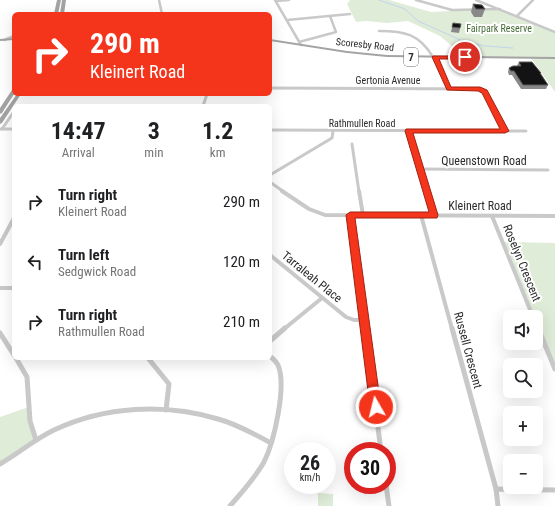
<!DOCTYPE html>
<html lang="en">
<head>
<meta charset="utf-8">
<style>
  body { margin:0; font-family:"Roboto Condensed",sans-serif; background:#f2f2f2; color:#202124; height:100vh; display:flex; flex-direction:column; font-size:15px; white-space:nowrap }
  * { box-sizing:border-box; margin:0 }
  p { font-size:13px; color:#757577 }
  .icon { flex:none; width:22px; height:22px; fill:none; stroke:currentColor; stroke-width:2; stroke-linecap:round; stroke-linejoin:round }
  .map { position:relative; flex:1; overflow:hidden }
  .panel { position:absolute; left:12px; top:104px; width:260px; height:256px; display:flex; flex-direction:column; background:#fff; border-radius:6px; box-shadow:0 4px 16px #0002 }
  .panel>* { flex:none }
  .hud { position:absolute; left:12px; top:12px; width:260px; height:84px; border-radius:6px; box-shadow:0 4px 16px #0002; background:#f5341c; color:#fff; overflow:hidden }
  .buttons { position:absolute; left:503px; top:310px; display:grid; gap:8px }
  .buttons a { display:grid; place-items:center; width:40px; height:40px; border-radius:6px; background:#fff; box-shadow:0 4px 16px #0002; font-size:20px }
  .speed { position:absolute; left:284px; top:442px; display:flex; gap:8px; font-size:20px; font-weight:700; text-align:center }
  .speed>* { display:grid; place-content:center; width:52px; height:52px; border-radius:50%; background:#fff; box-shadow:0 4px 16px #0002; line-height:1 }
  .speed small { font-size:10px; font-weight:400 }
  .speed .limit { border:6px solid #d22; background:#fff; color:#111 }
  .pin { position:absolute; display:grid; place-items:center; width:34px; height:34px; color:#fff; margin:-17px; border:2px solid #fff; border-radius:50%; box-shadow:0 1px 4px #0007 }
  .me { position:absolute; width:44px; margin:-22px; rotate:352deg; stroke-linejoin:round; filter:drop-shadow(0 0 3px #0008) }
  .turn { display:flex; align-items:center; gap:14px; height:84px; padding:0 12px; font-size:18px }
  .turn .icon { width:52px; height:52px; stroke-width:2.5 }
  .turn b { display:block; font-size:28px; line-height:34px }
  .eta { display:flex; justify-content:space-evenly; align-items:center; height:68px; text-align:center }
  .eta b { font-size:24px; font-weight:700; line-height:28px }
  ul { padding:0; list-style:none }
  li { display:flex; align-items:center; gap:12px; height:60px; padding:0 12px }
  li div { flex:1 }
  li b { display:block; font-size:15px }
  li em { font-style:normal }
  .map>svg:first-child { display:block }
  .green { fill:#dfecd7 }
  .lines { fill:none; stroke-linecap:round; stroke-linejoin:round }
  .stream { stroke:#c1d4ee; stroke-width:1 }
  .street-far3 { stroke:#c9c9c9; stroke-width:2.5 }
  .street-far2 { stroke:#c9c9c9; stroke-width:3 }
  .street-far1 { stroke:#c9c9c9; stroke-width:4 }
  .street { stroke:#c9c9c9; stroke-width:5 }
  .primary { fill:#a4a4a4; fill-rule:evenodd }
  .wall { fill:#898989 }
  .building { fill:#131313; stroke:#5a5a5a }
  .route { fill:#f5341c; stroke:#9f2212 }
  .labels { text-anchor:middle; stroke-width:4; stroke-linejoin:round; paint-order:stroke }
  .far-park-label { font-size:10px; fill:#456b36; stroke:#fff }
  .far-street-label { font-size:10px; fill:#2c2c2c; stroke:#fff }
  .shield { fill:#fff; stroke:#6b6b6b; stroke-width:1 }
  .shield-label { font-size:11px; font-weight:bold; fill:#2c2c2c }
  .street-label { font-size:12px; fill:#2c2c2c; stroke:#fff }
</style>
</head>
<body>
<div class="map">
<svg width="555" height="506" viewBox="0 0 555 506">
  <rect width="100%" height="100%" fill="#fff"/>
  <g class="green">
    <path d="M350,0H389L431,12L450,11L452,10L498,9L555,32V92L531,58L465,57L440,36L408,21L387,23L366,21L356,22L347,4Z"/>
    <path d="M503,242L555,243V369L536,323V317H533Z"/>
    <path d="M29,407L36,440L0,464V417Z"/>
    <path d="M318,493L333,494V506H318Z"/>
  </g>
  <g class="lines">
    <path class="stream" d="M379,0L405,9L418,21L465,42L485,46L513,48"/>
    <g class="street-far3">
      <path d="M159,0L162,14"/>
      <path d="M275,0L301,45"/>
      <path d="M416,0L452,10L500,9"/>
      <path d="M476,0L555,32"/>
      <path d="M276,1L289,0"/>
      <path d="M517,16L533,0"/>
      <path d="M287,20L350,14"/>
      <path d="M379,31C405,31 419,34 433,57"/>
      <path d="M4,40L14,36"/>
      <path d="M299,42L336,32L330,16"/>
      <path d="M435,57L447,84"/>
    </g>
    <g class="street-far2">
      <path d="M446,83L449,89"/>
      <path d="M270,88L480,89L485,93L505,131"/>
      <path d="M203,106L207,94"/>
      <path d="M0,129H14"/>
      <path d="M2,129L13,113"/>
      <path d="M270,130L526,131"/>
      <path d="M409,131L427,192"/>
      <path d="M352,144L359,192"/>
      <path d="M420,169L548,170"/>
      <path d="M270,175L332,138L333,131"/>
      <path d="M270,182L284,192"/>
    </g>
    <g class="street-far1">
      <path d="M282,191L309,209L325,215L555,216"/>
      <path d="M359,191L363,215"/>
      <path d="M427,191L434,215"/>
      <path d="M350,215L365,329"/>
      <path d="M421,215L452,329"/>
      <path d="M492,216L533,317"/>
      <path d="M0,244L14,218"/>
      <path d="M270,255L346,317L354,320H364"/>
      <path d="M0,288H14"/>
      <path d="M536,323L539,329"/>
      <path d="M284,329L322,298"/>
    </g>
    <g class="street">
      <path d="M365,328L381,451"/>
      <path d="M452,328L496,489"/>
      <path d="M538,328L555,369"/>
      <path d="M0,333L14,355"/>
      <path d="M270,341L285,328"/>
      <path d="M16,358L27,377L30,421L36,440"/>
      <path d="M148,358L169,384L166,410"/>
      <path d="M0,464C19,453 35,439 54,430C105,406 165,403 218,419C237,424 254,434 271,443"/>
      <path d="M386,485L389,506"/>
      <path d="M230,506C242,492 255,478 264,462C274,442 287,386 278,365C276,361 273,359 270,356"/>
      <path d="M498,506L496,489L555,490"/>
    </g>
    <g class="primary">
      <path d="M57,0H61L58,14H54Z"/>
      <path d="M62,0H66L64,14H60Z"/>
      <path d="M14,38V40L0,41V39Z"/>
      <path d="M270,39L347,51L387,55L555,57V59L387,57L347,53L270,41Z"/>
      <path d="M12,90H14V94L2,113L0,114V108Z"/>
      <path d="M17,94H21L2,123L0,124V118Z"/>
    </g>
  </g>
  <g class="wall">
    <path d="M473,4L485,9L482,17H474L471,12Z"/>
    <path d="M453,23L460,28L459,33L451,32Z"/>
    <path d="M519,62L541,73V74L548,85L546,89H521L512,75H509L508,72L509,68L517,66Z"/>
  </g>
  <g class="building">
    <path d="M473,4L482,5L485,9H476Z"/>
    <path d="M453,23L461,24L460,28L452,27Z"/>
    <path d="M519,62H532L541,73H540L548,85H523L514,71H511L509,68L513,66H521Z"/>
  </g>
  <path class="route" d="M433,56H467L468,57L465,59H439L451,87H480L487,90L509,131L505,133H413L438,215L437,218H355L381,407L380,411L376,413L371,411L370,407L346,215L350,212H429L405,131L406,129H500L482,93L478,91L447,90L432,57Z"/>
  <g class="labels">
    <g class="far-park-label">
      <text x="499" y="32">Fairpark Reserve</text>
    </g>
    <g class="far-street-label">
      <text transform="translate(365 44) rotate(6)" y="4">Scoresby Road</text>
      <text x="388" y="84">Gertonia Avenue</text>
      <text x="362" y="127">Rathmullen Road</text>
    </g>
    <rect class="shield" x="404" y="48" width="14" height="18" rx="3"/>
    <g class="shield-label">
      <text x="411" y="61">7</text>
    </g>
    <g class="street-label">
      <text x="484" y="165">Queenstown Road</text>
      <text x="480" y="210">Kleinert Road</text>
      <text transform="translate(522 263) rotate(68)" y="4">Roselyn Crescent</text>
      <text transform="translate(312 277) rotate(39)" y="4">Tarraleah Place</text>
      <text transform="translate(468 350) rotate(75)" y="4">Russell Crescent</text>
    </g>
  </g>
</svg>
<div class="buttons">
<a><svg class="icon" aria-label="sound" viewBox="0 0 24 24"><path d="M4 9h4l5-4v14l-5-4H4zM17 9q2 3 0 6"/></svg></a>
<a><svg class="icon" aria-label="search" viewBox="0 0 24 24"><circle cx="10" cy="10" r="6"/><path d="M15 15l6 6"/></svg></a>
<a>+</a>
<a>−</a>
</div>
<div class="speed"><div>26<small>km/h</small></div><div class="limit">30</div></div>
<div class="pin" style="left:465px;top:57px;background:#d93025"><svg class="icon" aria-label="arrive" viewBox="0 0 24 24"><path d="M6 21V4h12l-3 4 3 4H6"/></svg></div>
<svg class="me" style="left:376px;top:407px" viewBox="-20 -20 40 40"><circle r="17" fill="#f5341c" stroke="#fff" stroke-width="3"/><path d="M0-11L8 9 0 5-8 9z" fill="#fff"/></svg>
<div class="hud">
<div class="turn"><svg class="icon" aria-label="right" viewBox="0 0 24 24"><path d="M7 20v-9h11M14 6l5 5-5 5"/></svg><div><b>290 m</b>Kleinert Road</div></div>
</div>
<section class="panel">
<div class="eta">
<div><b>14:47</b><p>Arrival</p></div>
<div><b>3</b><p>min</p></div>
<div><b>1.2</b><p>km</p></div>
</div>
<ul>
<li><svg class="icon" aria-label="right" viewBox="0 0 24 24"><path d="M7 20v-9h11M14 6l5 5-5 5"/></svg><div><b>Turn right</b><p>Kleinert Road</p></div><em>290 m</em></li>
<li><svg class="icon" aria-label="left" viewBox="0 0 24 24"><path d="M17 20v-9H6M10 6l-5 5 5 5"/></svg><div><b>Turn left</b><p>Sedgwick Road</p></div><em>120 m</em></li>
<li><svg class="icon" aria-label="right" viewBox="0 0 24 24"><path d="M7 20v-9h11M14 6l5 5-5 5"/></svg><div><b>Turn right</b><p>Rathmullen Road</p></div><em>210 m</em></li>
</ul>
</section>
</div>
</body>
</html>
